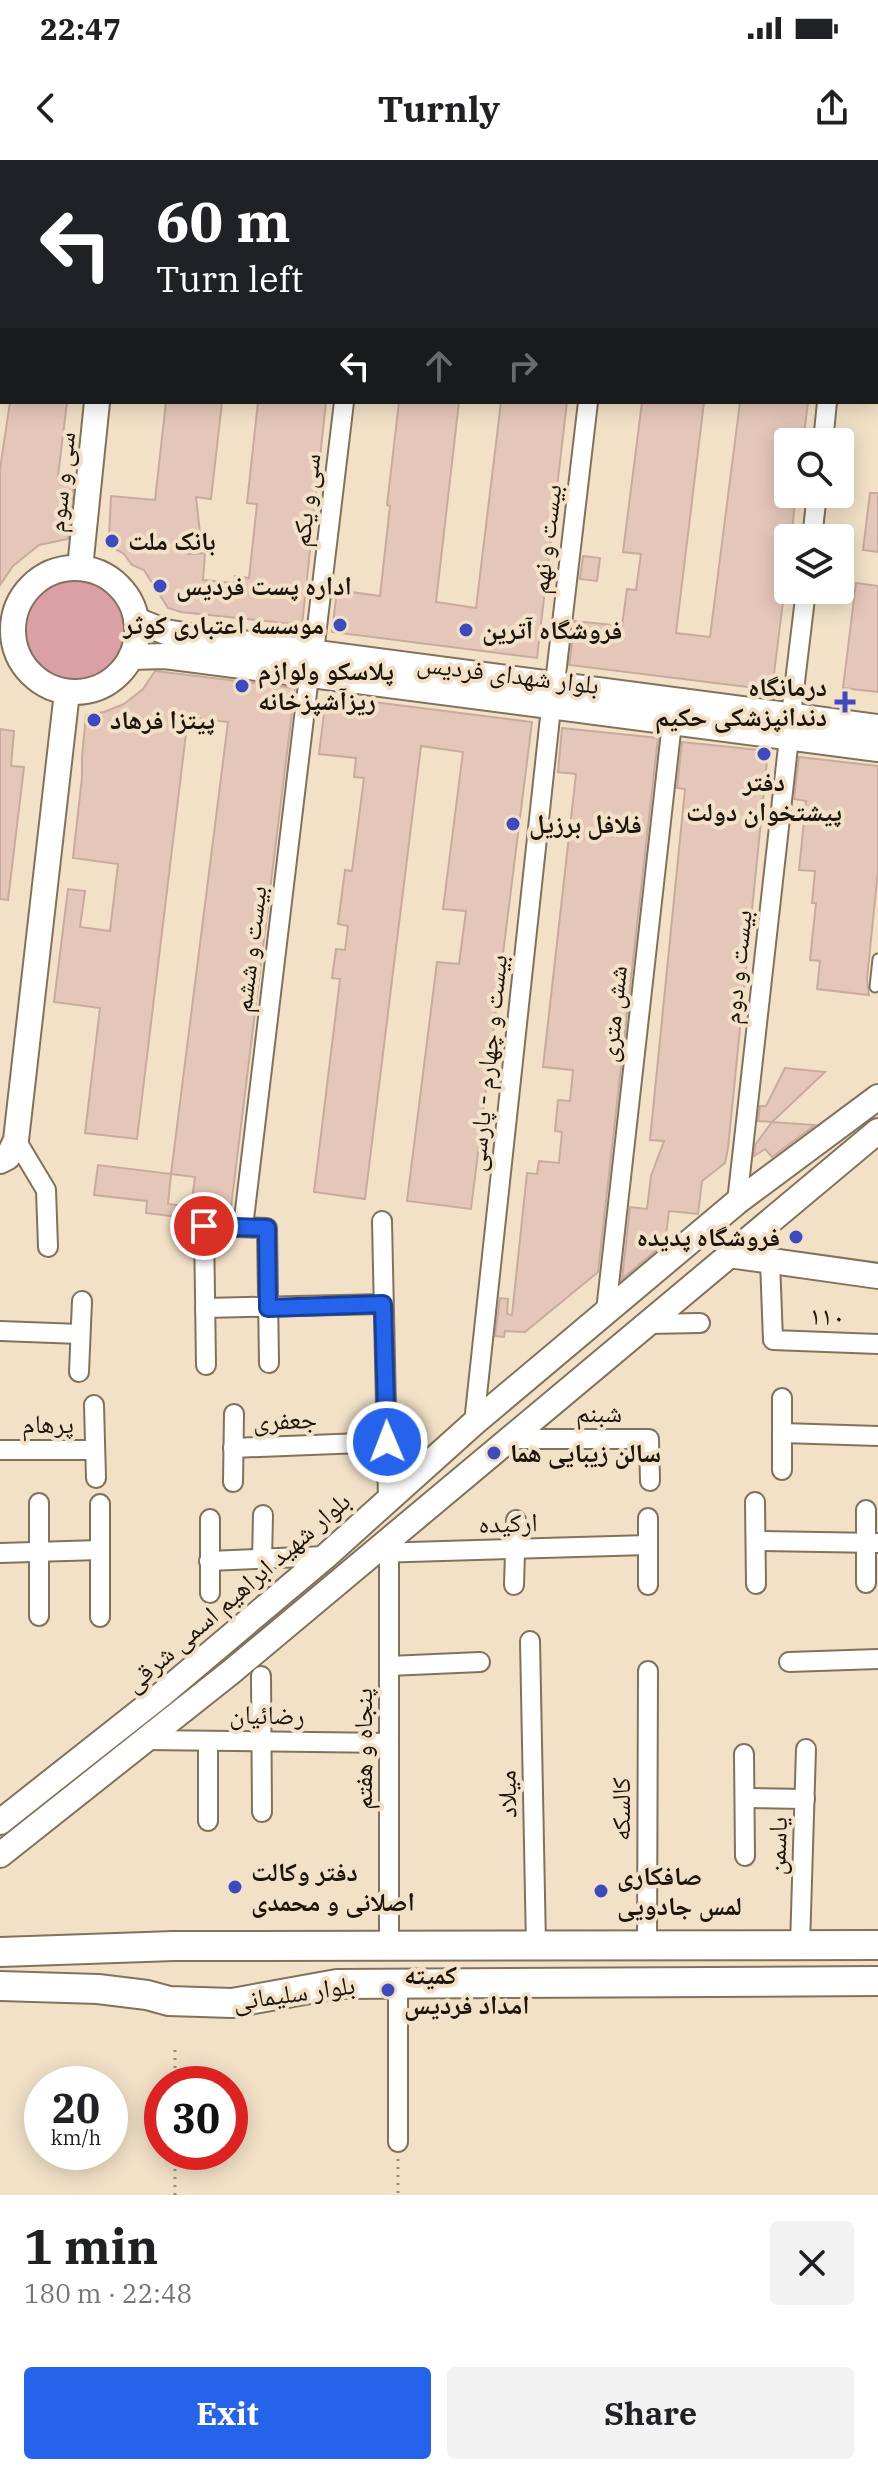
<!DOCTYPE html>
<html lang="en">
<head>
<meta charset="utf-8">
<style>
  body { margin:0; font-family:"IBM Plex Serif","Noto Naskh Arabic",serif; background:#f2f2f2; color:#202124; height:100vh; display:flex; flex-direction:column; font-size:30px; white-space:nowrap }
  * { box-sizing:border-box; margin:0 }
  p { font-size:26px; color:#757577 }
  .icon { flex:none; width:44px; height:44px; fill:none; stroke:currentColor; stroke-width:2; stroke-linecap:round; stroke-linejoin:round }
  .map { position:relative; height:2035px; overflow:hidden }
  .panel { display:flex; flex-direction:column; background:#fff; flex:1 }
  .panel>* { flex:none }
  .hud { position:absolute; left:0px; top:0px; width:878px; height:244px; box-shadow:0 4px 20px #0003; background:#202124; color:#fff; overflow:hidden }
  .buttons { position:absolute; left:774px; top:268px; display:grid; gap:16px }
  .buttons a { display:grid; place-items:center; width:80px; height:80px; border-radius:8px; background:#fff; box-shadow:0 4px 20px #0003; font-size:40px }
  .speed { position:absolute; left:24px; top:1906px; display:flex; gap:16px; font-size:40px; font-weight:700; text-align:center }
  .speed>* { display:grid; place-content:center; width:104px; height:104px; border-radius:50%; background:#fff; box-shadow:0 4px 20px #0003; line-height:1 }
  .speed small { font-size:20px; font-weight:400 }
  .speed .limit { border:12px solid #d22; background:#fff; color:#111 }
  .pin { position:absolute; display:grid; place-items:center; width:68px; height:68px; color:#fff; margin:-34px; border:4px solid #fff; border-radius:50%; box-shadow:0 2px 8px #0007 }
  .me { position:absolute; width:88px; margin:-44px; rotate:359deg; stroke-linejoin:round; filter:drop-shadow(0 0 6px #0008) }
  .turn { display:flex; align-items:center; gap:28px; height:168px; padding:0 24px; font-size:36px }
  .turn .icon { width:104px; height:104px; stroke-width:2.5 }
  .turn b { display:block; font-size:56px; line-height:68px }
  .lanes { display:flex; align-items:center; height:76px; padding:0 24px; background:#0003; justify-content:center; gap:40px; direction:ltr }
  .lanes .off { opacity:.35 }
  .round { display:grid; place-items:center; flex:none; width:84px; height:84px; border-radius:8px; background:#f2f2f2 }
  .overview { display:flex; align-items:center; justify-content:space-between; height:136px; padding:0 24px }
  h1 { font-size:48px; font-weight:700; line-height:60px }
  .button { display:flex; gap:16px; margin-top:auto; padding:16px 24px }
  .button a { flex:1; height:92px; border-radius:8px; background:#2563eb; color:#fff; font-size:32px; font-weight:700; line-height:92px; text-align:center }
  .button a+a { background:#f2f2f2; color:#202124 }
  .status { display:flex; justify-content:space-between; align-items:center; height:56px; padding:0 40px; background:#fff; direction:ltr }
  .status svg { height:22px; fill:currentColor }
  header { display:flex; justify-content:space-between; align-items:center; height:104px; padding:0 24px; background:#fff; font-size:36px; font-weight:700 }
  .map>svg:first-child { display:block }
  .green { fill:#daa0a6 }
  .building { fill:#e5c7b9; stroke:#c8aa9e; stroke-width:2; fill-rule:evenodd }
  .lines { fill:none; stroke-linecap:round; stroke-linejoin:round }
  .lane-casing { stroke:#82725b; stroke-width:13 }
  .street-casing { stroke:#82725b; stroke-width:22 }
  .secondary-casing { stroke:#82725b; stroke-width:28 }
  .primary-casing { stroke:#82725b; stroke-width:32 }
  .path { stroke:#998c79; stroke-width:3; stroke-dasharray:2 6; stroke-linecap:butt }
  .lane { stroke:#fff; stroke-width:9 }
  .street { stroke:#fff; stroke-width:18 }
  .secondary { stroke:#fff; stroke-width:24 }
  .primary { stroke:#fff; stroke-width:28 }
  .route-casing { stroke:#184099; stroke-width:20 }
  .route { stroke:#2563eb; stroke-width:14 }
  .poi-dot { fill:#3d4bbf; stroke:#f2e1c7; stroke-width:3 }
  .labels { text-anchor:middle; stroke-width:8; stroke-linejoin:round; paint-order:stroke }
  .street-label { font-size:26px; fill:#1b150b; stroke:#f2e1c7 }
  .poi-label { font-size:26px; font-weight:bold; fill:#1b150b; stroke:#f2e1c7; text-anchor:start }
</style>
</head>
<body>
<div class="status"><b>22:47</b><svg viewBox="0 0 49 12"><path d="M0 12V9h3v3zM5 12V6h3v6zM10 12V3h3v9zM15 12V0h3v12zM26 1h20v11H26zM47 4h2v5h-2z"/></svg></div>
<header><svg class="icon" aria-label="back" viewBox="0 0 24 24"><path d="M15 5l-7 7 7 7"/></svg>Turnly<svg class="icon" aria-label="share" viewBox="0 0 24 24"><path d="M12 15V3M7 8l5-5 5 5M5 13v7h14v-7"/></svg></header>
<div class="map">
<svg width="878" height="2035" viewBox="0 0 878 2035">
  <rect width="100%" height="100%" fill="#f2e1c7"/>
  <circle class="green" cx="75" cy="470" r="55"/>
  <g class="building">
    <path d="M10,242H67L58,316L74,318L68,379L39,385L13,406L0,425V309Z"/>
    <path d="M166,242H222L211,339L196,337L201,382L189,394L205,393L203,420L234,423L235,416L249,418L257,344L247,343L258,242H326L302,465L181,452L168,448L144,410L132,405L124,394L114,388L109,377L111,336L155,340Z"/>
    <path d="M399,242H459L436,442L476,448L501,242H567L537,498L332,472L337,430L380,436L390,346L387,345Z"/>
    <path d="M642,242H704L676,473L710,477L740,242H808L803,282H788V334H796L791,378H788V401L772,530L569,505L575,461L622,466L627,429L636,430L641,394L623,392Z"/>
    <path d="M870,333H878V392L863,390Z"/>
    <path d="M583,396L600,398L597,421L580,419Z"/>
    <path d="M856,423L878,426V532L843,528Z"/>
    <path d="M155,511L295,528L230,1055L204,1054L194,1059L146,1053L147,1041L94,1035L98,1005L171,1014L228,562L188,557L137,979L85,973L100,848L54,842L68,729L85,731L80,767L110,771L118,704L73,698L82,617V597L86,555L104,552L124,544L143,529ZM171,1014L195,1017L191,1047L168,1044Z"/>
    <path d="M326,536L532,562L471,1049L407,1041L437,802L459,804L466,751L443,749L463,592L421,586L365,1039L314,1032L340,819L332,818L336,789L345,790L348,766L338,764L345,710L352,711L364,618L354,617L356,598L319,594Z"/>
    <path d="M562,568L658,578L598,1112L525,1172L505,1171L504,1177L495,1176L500,1138L508,1139L507,1154L512,1155L527,1013L537,1014L539,1001L559,1003L562,972L555,971L558,940L570,941L573,910L543,907L576,614L558,612Z"/>
    <path d="M0,569L14,571L11,606L24,607L8,740L0,739Z"/>
    <path d="M682,582L768,591L728,988L725,1003L702,1021L698,1054L669,1051L665,1083L622,1119L630,1047L647,1049L651,1016L664,981L650,980L685,629L677,628Z"/>
    <path d="M799,597L878,606V711L867,819L869,835L817,829L820,801L810,800L816,743H812L815,711L799,710L806,641L794,639Z"/>
    <path d="M785,908L825,912L772,962L758,961L760,946H766Z"/>
    <path d="M772,962L815,965L772,997L765,989L754,996L755,985Z"/>
  </g>
  <g class="lines">
    <g class="lane-casing">
      <path id="lane" d="M875,827L878,799"/>
    </g>
    <g class="street-casing">
      <g id="street">
        <path d="M373,2V0"/>
        <path d="M617,2V0"/>
        <path d="M855,2V0"/>
        <path d="M823,282L827,242"/>
        <path d="M812,378L817,334"/>
        <path d="M314,492L344,242"/>
        <path d="M555,523L588,242"/>
        <path d="M791,555L806,430"/>
        <path d="M16,980L46,1030L48,1087"/>
        <path d="M737,1042L789,578"/>
        <path d="M382,1061L388,1339"/>
        <path d="M243,1067L309,516"/>
        <path d="M770,1101L773,1180L878,1184"/>
        <path d="M205,1148L383,1144"/>
        <path d="M606,1151L672,563"/>
        <path d="M646,1164L700,1163"/>
        <path d="M0,1171L80,1174"/>
        <path d="M206,1205L204,1066L267,1068L269,1203"/>
        <path d="M79,1212L82,1141"/>
        <path d="M782,1238V1310"/>
        <path d="M94,1245L96,1318"/>
        <path d="M474,1263L551,548"/>
        <path d="M782,1273L878,1276"/>
        <path d="M507,1279H649L650,1321"/>
        <path d="M233,1288L387,1282"/>
        <path d="M0,1290H95"/>
        <path d="M233,1322L234,1254"/>
        <path d="M755,1342L756,1424"/>
        <path d="M39,1343V1456"/>
        <path d="M100,1344V1457"/>
        <path d="M756,1381L878,1383"/>
        <path d="M0,1393L100,1390"/>
        <path d="M376,1393L648,1385"/>
        <path d="M389,1393V1785"/>
        <path d="M262,1400L263,1355"/>
        <path d="M209,1401L326,1396"/>
        <path d="M866,1423V1350"/>
        <path d="M514,1425L516,1360"/>
        <path d="M648,1425V1358"/>
        <path d="M210,1433V1359"/>
        <path d="M530,1481L536,1786"/>
        <path d="M789,1502L878,1499"/>
        <path d="M389,1506L480,1502"/>
        <path d="M261,1516L262,1652"/>
        <path d="M144,1580L389,1583"/>
        <path d="M744,1594L745,1696"/>
        <path d="M745,1638L805,1639"/>
        <path d="M208,1661V1581"/>
        <path d="M800,1786L806,1589"/>
        <path d="M647,1787L648,1511"/>
        <path d="M398,1823V1982"/>
      </g>
    </g>
    <g class="secondary-casing">
      <g id="secondary">
        <path d="M121,2V0"/>
        <path d="M80,408L97,242"/>
        <circle cx="75" cy="470" r="62"/>
        <path d="M136,460L166,472L189,476L878,567"/>
        <path d="M131,497L165,496L878,589"/>
        <path d="M0,1001L8,997L16,980L67,532"/>
        <path d="M729,1095L878,1116"/>
        <path d="M0,1662L161,1535L326,1396L474,1263L737,1042L878,937"/>
        <path d="M0,1695L231,1512L878,971"/>
      </g>
    </g>
    <g class="primary-casing">
      <g id="primary">
        <path d="M0,1792L174,1786L878,1785"/>
        <path d="M0,1826L98,1829L147,1835L169,1841L232,1843L337,1824L878,1821"/>
      </g>
    </g>
    <g class="path">
      <path d="M175,1924V1888"/>
      <path d="M398,1999V2035"/>
      <path d="M175,2035V1992"/>
    </g>
    <use href="#lane" class="lane"/>
    <use href="#street" class="street"/>
    <use href="#secondary" class="secondary"/>
    <use href="#primary" class="primary"/>
  </g>
  <g class="lines">
    <g class="route-casing">
      <path id="route" d="M204,1066L267,1068L268,1148L383,1144L387,1282"/>
    </g>
    <use href="#route" class="route"/>
  </g>
  <g class="poi-dot">
    <circle cx="112" cy="381" r="8"/>
    <circle cx="160" cy="426" r="8"/>
    <circle cx="340" cy="465" r="8"/>
    <circle cx="466" cy="470" r="8"/>
    <circle cx="242" cy="526" r="8"/>
    <path d="M841 530h8v8h8v8h-8v8h-8v-8h-8v-8h8z"/>
    <circle cx="94" cy="560" r="8"/>
    <circle cx="764" cy="594" r="8"/>
    <circle cx="513" cy="664" r="8"/>
    <circle cx="796" cy="1077" r="8"/>
    <circle cx="494" cy="1293" r="8"/>
    <circle cx="235" cy="1727" r="8"/>
    <circle cx="601" cy="1731" r="8"/>
    <circle cx="388" cy="1830" r="8"/>
  </g>
  <g class="labels">
    <g class="street-label">
      <text transform="translate(61 322) rotate(-84)" y="9">سی و سوم</text>
      <text transform="translate(306 340) rotate(-83)" y="9">سی و یکم</text>
      <text transform="translate(546 379) rotate(-83)" y="9">بیست و نهم</text>
      <text transform="translate(508 514) rotate(7)" y="9">بلوار شهدای فردیس</text>
      <text transform="translate(250 789) rotate(-83)" y="9">بیست و ششم</text>
      <text transform="translate(737 807) rotate(-84)" y="9">بیست و دوم</text>
      <text transform="translate(613 854) rotate(-84)" y="9">شش متری</text>
      <text transform="translate(487 903) rotate(-84)" y="9">بیست و چهارم - پارسی</text>
      <text transform="translate(827 1156) rotate(2)" y="9">۱۱۰</text>
      <text x="599" y="1262">شبنم</text>
      <text transform="translate(285 1260) rotate(-2)" y="9">جعفری</text>
      <text x="48" y="1273">پرهام</text>
      <text transform="translate(508 1363) rotate(-2)" y="9">ارکیده</text>
      <text transform="translate(237 1432) rotate(-41)" y="9">بلوار شهید ابراهیم اسمی شرقی</text>
      <text transform="translate(267 1555) rotate(1)" y="9">رضائیان</text>
      <text transform="translate(363 1589) rotate(-90)" y="9">پنجاه و هفتم</text>
      <text transform="translate(507 1634) rotate(-91)" y="9">میلاد</text>
      <text transform="translate(621 1649) rotate(-90)" y="9">کالسکه</text>
      <text transform="translate(777 1686) rotate(-88)" y="9">یاسمن</text>
      <text transform="translate(294 1833) rotate(-8)" y="9">بلوار سلیمانی</text>
    </g>
    <g class="poi-label">
      <text x="128" y="390">بانک ملت</text>
      <text x="176" y="435">اداره پست فردیس</text>
      <text x="324" y="474" text-anchor="end">موسسه اعتباری کوثر</text>
      <text x="482" y="479">فروشگاه آترین</text>
      <text x="258" y="520">پلاسکو ولوازم<tspan x="258" dy="30">ریزآشپزخانه</tspan></text>
      <text x="827" y="536" text-anchor="end">درمانگاه<tspan x="827" dy="30">دندانپزشکی حکیم</tspan></text>
      <text x="110" y="569">پیتزا فرهاد</text>
      <text x="764" y="631" text-anchor="middle">دفتر<tspan x="764" dy="30">پیشتخوان دولت</tspan></text>
      <text x="529" y="673">فلافل برزیل</text>
      <text x="780" y="1086" text-anchor="end">فروشگاه پدیده</text>
      <text x="510" y="1302">سالن زیبایی هما</text>
      <text x="251" y="1721">دفتر وکالت<tspan x="251" dy="30">اصلانی و محمدی</tspan></text>
      <text x="617" y="1725">صافکاری<tspan x="617" dy="30">لمس جادویی</tspan></text>
      <text x="404" y="1824">کمیته<tspan x="404" dy="30">امداد فردیس</tspan></text>
    </g>
  </g>
</svg>
<div class="buttons">
<a><svg class="icon" aria-label="search" viewBox="0 0 24 24"><circle cx="10" cy="10" r="6"/><path d="M15 15l6 6"/></svg></a>
<a><svg class="icon" aria-label="layers" viewBox="0 0 24 24"><path d="M12 4l9 5-9 5-9-5zM3 14l9 5 9-5"/></svg></a>
</div>
<div class="speed"><div>20<small>km/h</small></div><div class="limit">30</div></div>
<div class="pin" style="left:204px;top:1066px;background:#d93025"><svg class="icon" aria-label="arrive" viewBox="0 0 24 24"><path d="M6 21V4h12l-3 4 3 4H6"/></svg></div>
<svg class="me" style="left:387px;top:1282px" viewBox="-20 -20 40 40"><circle r="17" fill="#2563eb" stroke="#fff" stroke-width="3"/><path d="M0-11L8 9 0 5-8 9z" fill="#fff"/></svg>
<div class="hud">
<div class="turn"><svg class="icon" aria-label="left" viewBox="0 0 24 24"><path d="M17 20v-9H6M10 6l-5 5 5 5"/></svg><div><b>60 m</b>Turn left</div></div>
<div class="lanes"><svg class="icon" aria-label="left" viewBox="0 0 24 24"><path d="M17 20v-9H6M10 6l-5 5 5 5"/></svg><svg class="icon off" aria-label="ahead" viewBox="0 0 24 24"><path d="M12 20V5M6 11l6-6 6 6"/></svg><svg class="icon off" aria-label="right" viewBox="0 0 24 24"><path d="M7 20v-9h11M14 6l5 5-5 5"/></svg></div>
</div>
</div>
<section class="panel">
<div class="overview"><div><h1>1 min</h1><p>180 m · 22:48</p></div><a class="round"><svg class="icon" aria-label="close" viewBox="0 0 24 24"><path d="M6 6l12 12M18 6L6 18"/></svg></a></div>
<div class="button"><a>Exit</a><a>Share</a></div>
</section>
</body>
</html>
